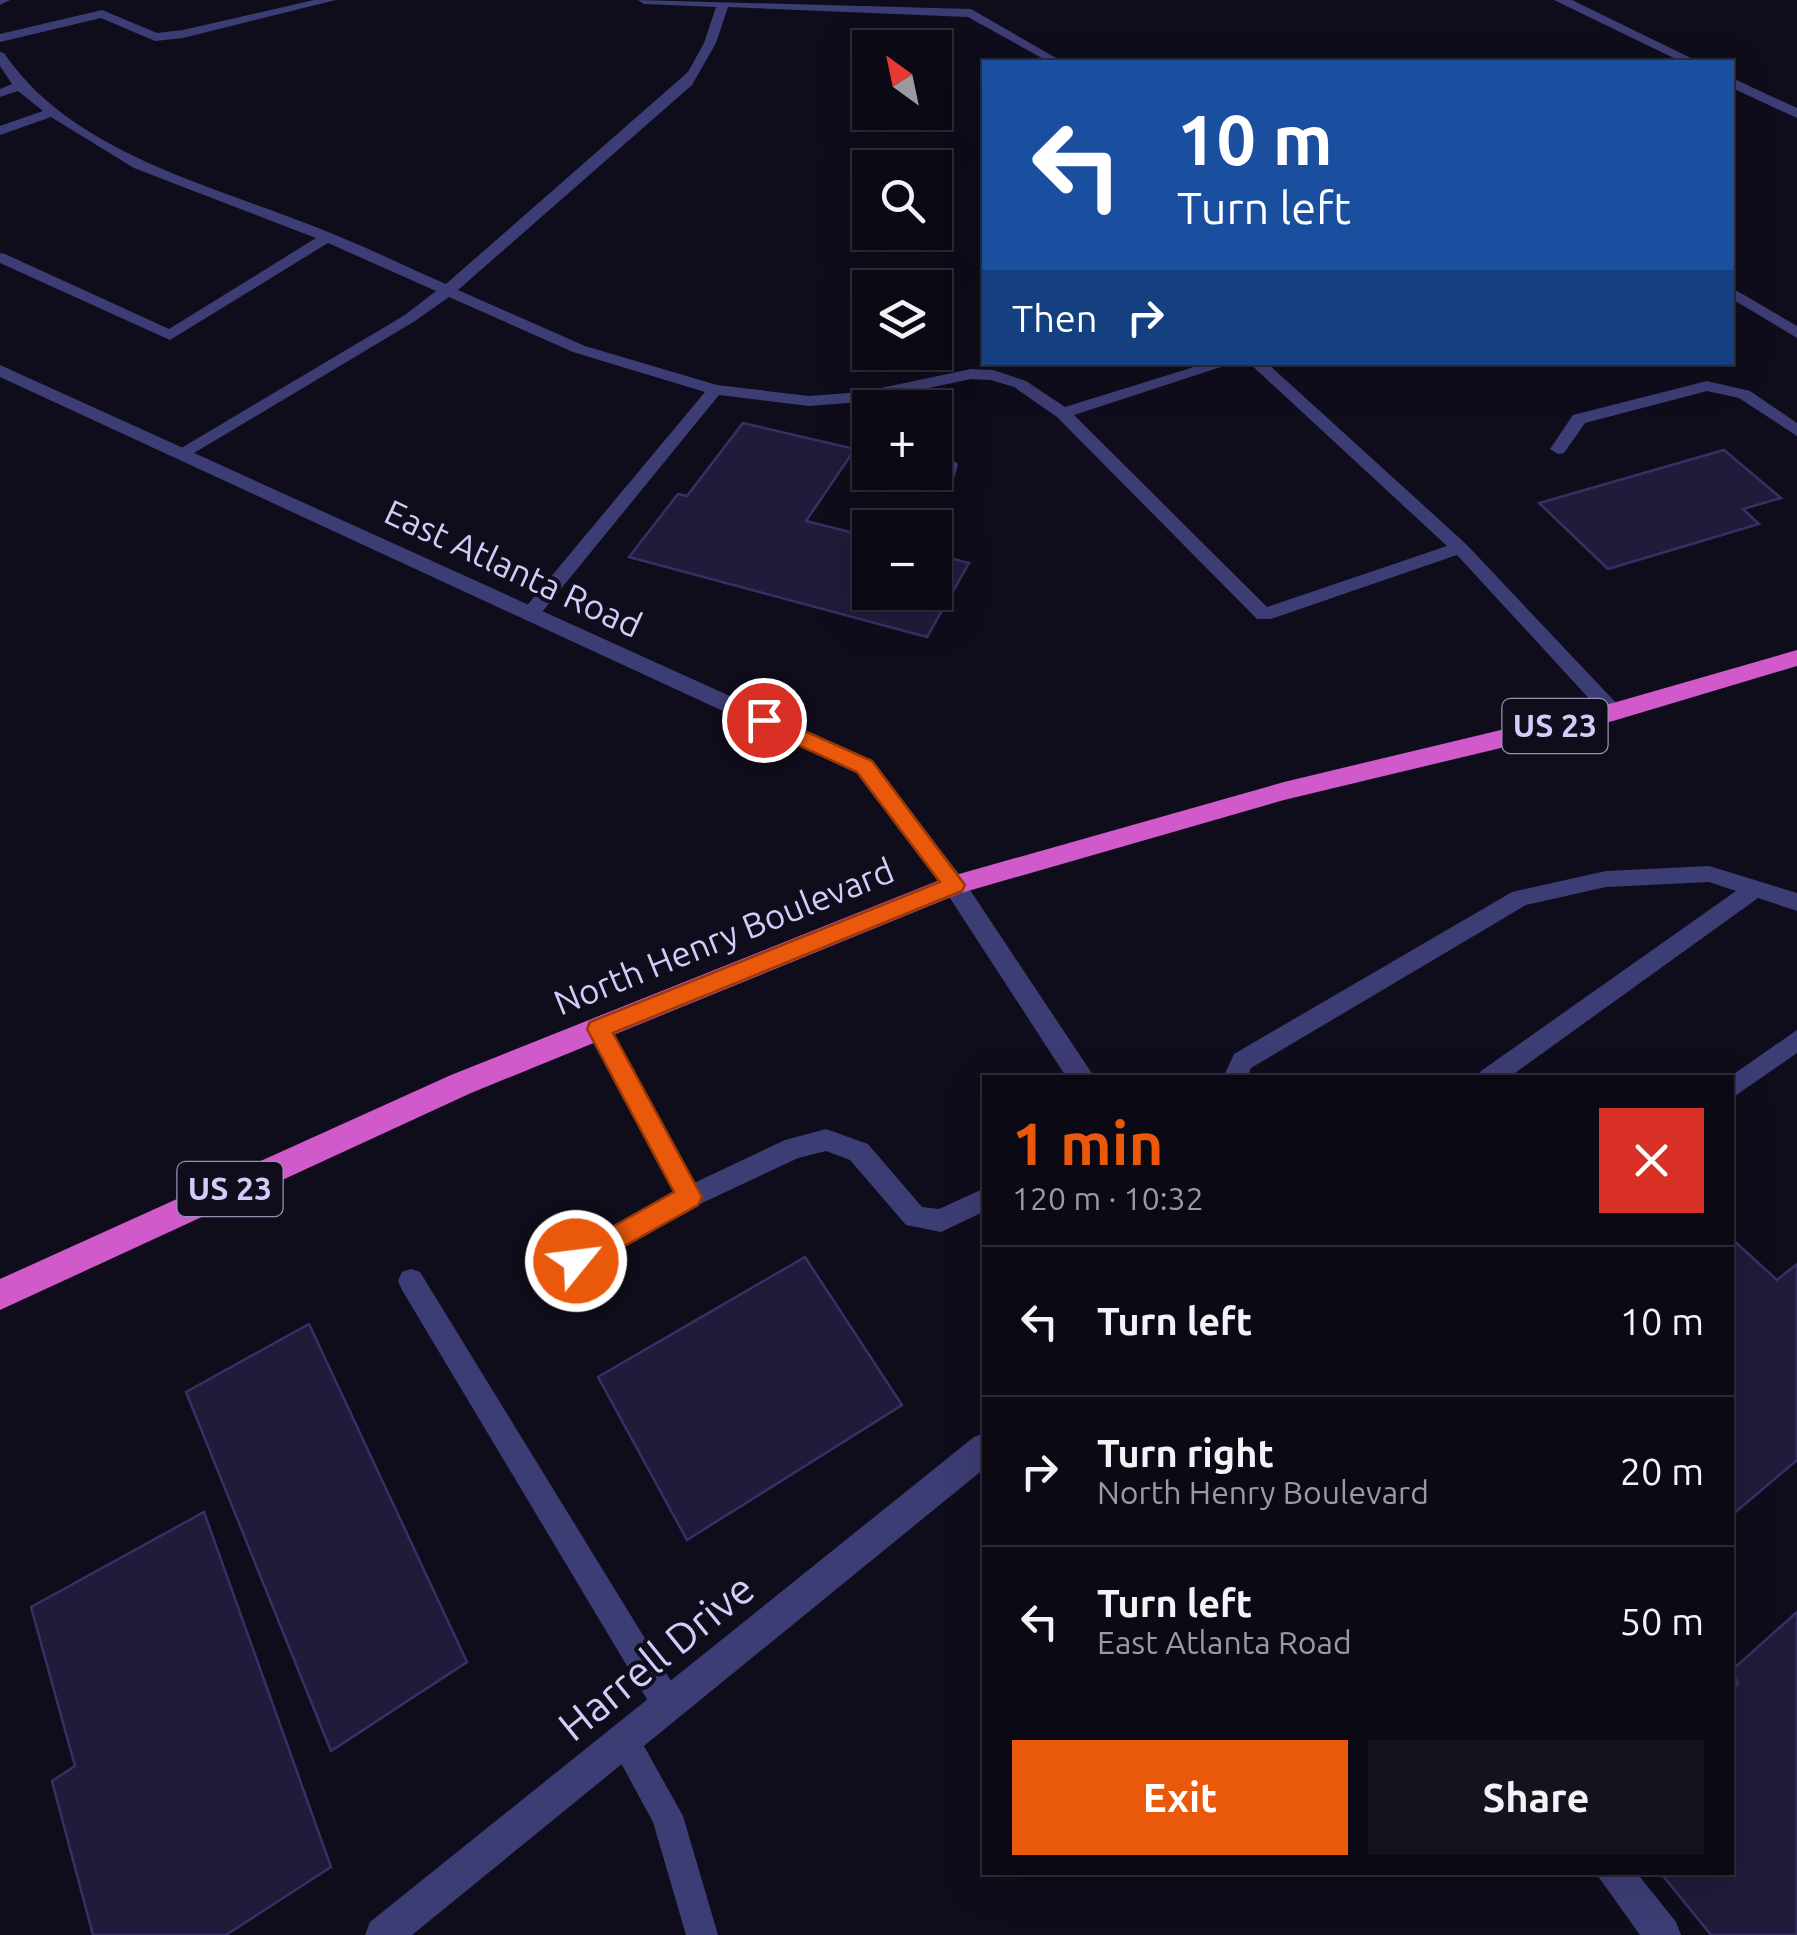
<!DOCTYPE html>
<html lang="en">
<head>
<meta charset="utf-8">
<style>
  body { margin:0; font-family:Ubuntu,sans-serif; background:#14131d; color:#f1f3f6; height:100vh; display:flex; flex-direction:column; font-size:38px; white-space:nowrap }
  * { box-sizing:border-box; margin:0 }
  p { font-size:32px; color:#9a9aa0 }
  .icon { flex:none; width:55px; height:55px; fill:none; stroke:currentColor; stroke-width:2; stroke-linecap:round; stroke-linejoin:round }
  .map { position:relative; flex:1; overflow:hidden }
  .sheet { position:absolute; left:982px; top:1075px; width:752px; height:800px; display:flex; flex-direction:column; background:#0b0a14; border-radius:0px; box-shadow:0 10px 40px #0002,0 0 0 2px #2b2b34 }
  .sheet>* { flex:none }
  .hud { position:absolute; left:982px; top:60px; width:752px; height:305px; border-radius:0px; box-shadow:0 10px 40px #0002,0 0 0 2px #2b2b34; background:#1a4fa0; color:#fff; overflow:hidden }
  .needle { width:65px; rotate:327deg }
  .controls { position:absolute; left:852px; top:30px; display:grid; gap:20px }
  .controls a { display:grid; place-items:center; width:100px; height:100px; border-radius:0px; background:#0b0a14; box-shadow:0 10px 40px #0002,0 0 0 2px #2b2b34; font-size:50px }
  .pin { position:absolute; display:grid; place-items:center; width:85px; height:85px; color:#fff; margin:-42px; border:5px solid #fff; border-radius:50%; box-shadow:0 2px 10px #0007 }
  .me { position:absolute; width:110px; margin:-55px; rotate:61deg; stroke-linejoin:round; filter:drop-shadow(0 0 8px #0008) }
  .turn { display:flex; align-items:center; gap:35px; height:210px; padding:0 30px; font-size:45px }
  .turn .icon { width:130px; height:130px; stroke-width:2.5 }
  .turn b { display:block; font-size:70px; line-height:85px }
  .then { display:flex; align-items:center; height:95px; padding:0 30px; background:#0003; gap:20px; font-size:38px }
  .round { display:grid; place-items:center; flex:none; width:105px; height:105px; border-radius:0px; background:#14131d }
  .overview { display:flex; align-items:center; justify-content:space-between; height:170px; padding:0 30px }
  h1 { font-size:60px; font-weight:600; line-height:75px; color:#ea580c }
  .primary-button { display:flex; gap:20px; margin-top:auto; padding:20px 30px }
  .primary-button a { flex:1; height:115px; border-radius:0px; background:#ea580c; color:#fff; font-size:40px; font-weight:600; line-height:115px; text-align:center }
  .primary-button a+a { background:#14131d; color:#f1f3f6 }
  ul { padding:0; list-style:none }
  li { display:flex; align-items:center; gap:30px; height:150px; padding:0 30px; border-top:2px solid #2b2b34 }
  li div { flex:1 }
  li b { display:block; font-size:38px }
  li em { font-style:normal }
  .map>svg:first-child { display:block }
  .building { fill:#201b3a; stroke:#373064; stroke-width:2.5 }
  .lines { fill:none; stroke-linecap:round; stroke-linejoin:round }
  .service { fill:#3d3d75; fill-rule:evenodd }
  .minor { fill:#3d3d75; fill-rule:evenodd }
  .tertiary { fill:#3d3d75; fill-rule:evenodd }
  .trunk { fill:#d05aca; fill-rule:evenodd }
  .route { fill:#ea580c; stroke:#983908; stroke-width:2.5 }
  .labels { text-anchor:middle; stroke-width:8; stroke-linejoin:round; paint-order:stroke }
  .shield { fill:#0f0d1b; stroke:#9693b7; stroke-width:2.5 }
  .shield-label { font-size:32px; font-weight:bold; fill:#d0cdfa }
  .street-label { font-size:35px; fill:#d0cdfa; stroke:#0f0d1b }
  .near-street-label { font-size:42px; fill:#d0cdfa; stroke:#0f0d1b }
</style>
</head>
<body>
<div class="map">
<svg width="1797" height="1935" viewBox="0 0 1797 1935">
  <rect width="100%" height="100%" fill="#0f0d1b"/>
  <g class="building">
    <path d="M743,423L855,449L806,521L870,537V592H935V554L969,563L927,637L629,557L678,494L687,496Z"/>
    <path d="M1724,450L1781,498L1743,509L1759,524L1608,569L1539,503Z"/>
    <path d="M1732,1239L1777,1280L1797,1264V1460L1732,1515Z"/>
    <path d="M805,1257L902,1405L687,1540L598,1377Z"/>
    <path d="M309,1324L467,1662L331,1751L186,1392Z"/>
    <path d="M204,1512L331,1867L226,1935H93L52,1781L75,1766L31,1607Z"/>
    <path d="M1797,1612V1935H1711L1660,1872H1732V1689L1738,1684L1732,1670Z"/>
  </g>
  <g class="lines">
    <g class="service">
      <path d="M0,0H10L0,5Z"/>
      <path d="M314,0H336L183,38L155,41L101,18L0,42V34L102,10L157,33L183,30Z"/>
      <path d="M638,0L971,9L1063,62H1049L968,17L728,7L716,43L692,85L458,290L585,346L717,385L809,396L862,392L971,369L993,370L1026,381L1065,407L1210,362H1236L1074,415L1267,607L1447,546L1248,362H1266L1466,544L1620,707L1623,712L1620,717H1606L1457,555L1271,619H1257L1057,417L1014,387L991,380L971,379L862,402L809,406L719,395L538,617H524V609L705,392L573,352L449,297L415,321L184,459L176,454L178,450L405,315L436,291L328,243L170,340L0,263V253L5,254L169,329L316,238L134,168L51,117L0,135V126L43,111L18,91L0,97V89L12,84L0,66V52L4,53C71,152 208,184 313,226C358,243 402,265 446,284L688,72L704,43L716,7L644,4Z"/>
      <path d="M1732,288L1797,326V338L1732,299Z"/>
      <path d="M1707,381L1750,391L1797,423V436L1739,398L1707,391L1585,423L1564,453L1558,454L1550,449L1573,415Z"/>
      <path d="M935,447L958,464L954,479L919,491L883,488L875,472H892L895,480H919L940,472Z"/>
      <path d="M1709,866L1797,893V911L1758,898L1508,1078H1477L1481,1071L1736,891L1709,882L1606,887L1526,905L1251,1068L1247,1078H1223L1234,1054L1512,892L1606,871Z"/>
      <path d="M599,1019L607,1022L694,1183L785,1140L826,1129L868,1144L922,1207L939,1209L985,1188V1211L941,1232L906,1225L850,1160L826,1151L798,1158L698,1205L584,1269L575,1273L566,1269L562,1261L566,1253L674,1193L587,1029L591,1022Z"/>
      <path d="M1797,1030V1053L1732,1098V1078H1728Z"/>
      <path d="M411,1269L420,1272L679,1694L683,1705L679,1716L668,1720L657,1716L402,1290L398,1281L402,1272Z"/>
      <path d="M624,1726L635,1730L683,1816L718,1935H686L653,1822L609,1741L613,1730Z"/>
    </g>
    <g class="minor">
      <path d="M1554,0H1572L1699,62H1682Z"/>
      <path d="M1732,78L1797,108V118L1732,88Z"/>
      <path d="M954,876L962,878L1095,1078H1067L946,892L942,885L946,878Z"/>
      <path d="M985,1433V1468L412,1935H365L370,1922L974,1437Z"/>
      <path d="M1595,1872H1636L1676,1922L1681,1935H1640Z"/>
    </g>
    <path class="tertiary" d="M0,365L873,761L962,878L966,885L962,892H946L857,773L0,377Z"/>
    <path class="trunk" d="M1797,650V666L1613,721L1284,800L961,893L471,1093L0,1310V1279L451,1075L945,878L1284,782L1613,703Z"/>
  </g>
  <path class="route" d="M764,713L872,761L965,885L962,891L613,1033L702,1197L698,1205L576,1273L566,1269L563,1261L566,1253L674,1192L587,1029L590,1022L940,882L857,772L757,726V715Z"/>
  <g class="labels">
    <g class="shield">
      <rect x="1502.5" y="699" width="105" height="54" rx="8"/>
      <rect x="177.5" y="1162" width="105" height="54" rx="8"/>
    </g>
    <g class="shield-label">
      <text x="1555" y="737">US 23</text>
      <text x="230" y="1200">US 23</text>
    </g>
    <g class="street-label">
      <text transform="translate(513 569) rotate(25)" y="12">East Atlanta Road</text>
      <text transform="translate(724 937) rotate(-22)" y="12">North Henry Boulevard</text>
    </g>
    <g class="near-street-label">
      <text transform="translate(656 1657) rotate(-39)" y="15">Harrell Drive</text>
    </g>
  </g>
</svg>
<div class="controls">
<a><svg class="needle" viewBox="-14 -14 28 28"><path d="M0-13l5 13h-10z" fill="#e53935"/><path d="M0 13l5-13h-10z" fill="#9a9aa0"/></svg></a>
<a><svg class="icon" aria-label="search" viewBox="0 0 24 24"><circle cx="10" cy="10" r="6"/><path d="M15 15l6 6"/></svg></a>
<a><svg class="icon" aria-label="layers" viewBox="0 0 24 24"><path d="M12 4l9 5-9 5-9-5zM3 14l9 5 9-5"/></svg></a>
<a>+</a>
<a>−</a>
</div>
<div class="pin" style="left:764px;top:720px;background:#d93025"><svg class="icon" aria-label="arrive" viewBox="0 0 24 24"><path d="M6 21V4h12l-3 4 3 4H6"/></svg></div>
<svg class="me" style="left:576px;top:1261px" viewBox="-20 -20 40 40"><circle r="17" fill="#ea580c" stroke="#fff" stroke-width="3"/><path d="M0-11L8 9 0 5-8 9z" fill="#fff"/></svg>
<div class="hud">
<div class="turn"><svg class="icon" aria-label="left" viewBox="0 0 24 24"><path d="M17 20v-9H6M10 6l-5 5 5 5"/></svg><div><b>10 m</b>Turn left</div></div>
<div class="then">Then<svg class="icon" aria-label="right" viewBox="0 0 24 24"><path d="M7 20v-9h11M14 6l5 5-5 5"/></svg></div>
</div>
<section class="sheet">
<div class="overview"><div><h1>1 min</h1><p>120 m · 10:32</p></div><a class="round" style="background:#d93025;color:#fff"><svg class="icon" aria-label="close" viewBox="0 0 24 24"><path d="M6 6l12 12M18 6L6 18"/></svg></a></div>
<ul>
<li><svg class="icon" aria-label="left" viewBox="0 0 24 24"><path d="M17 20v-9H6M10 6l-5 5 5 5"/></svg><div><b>Turn left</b></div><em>10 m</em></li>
<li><svg class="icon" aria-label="right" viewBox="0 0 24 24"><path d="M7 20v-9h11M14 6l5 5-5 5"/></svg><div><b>Turn right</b><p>North Henry Boulevard</p></div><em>20 m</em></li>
<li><svg class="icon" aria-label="left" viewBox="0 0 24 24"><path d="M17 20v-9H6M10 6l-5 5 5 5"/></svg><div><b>Turn left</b><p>East Atlanta Road</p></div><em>50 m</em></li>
</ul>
<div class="primary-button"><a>Exit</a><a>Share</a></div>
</section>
</div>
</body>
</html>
